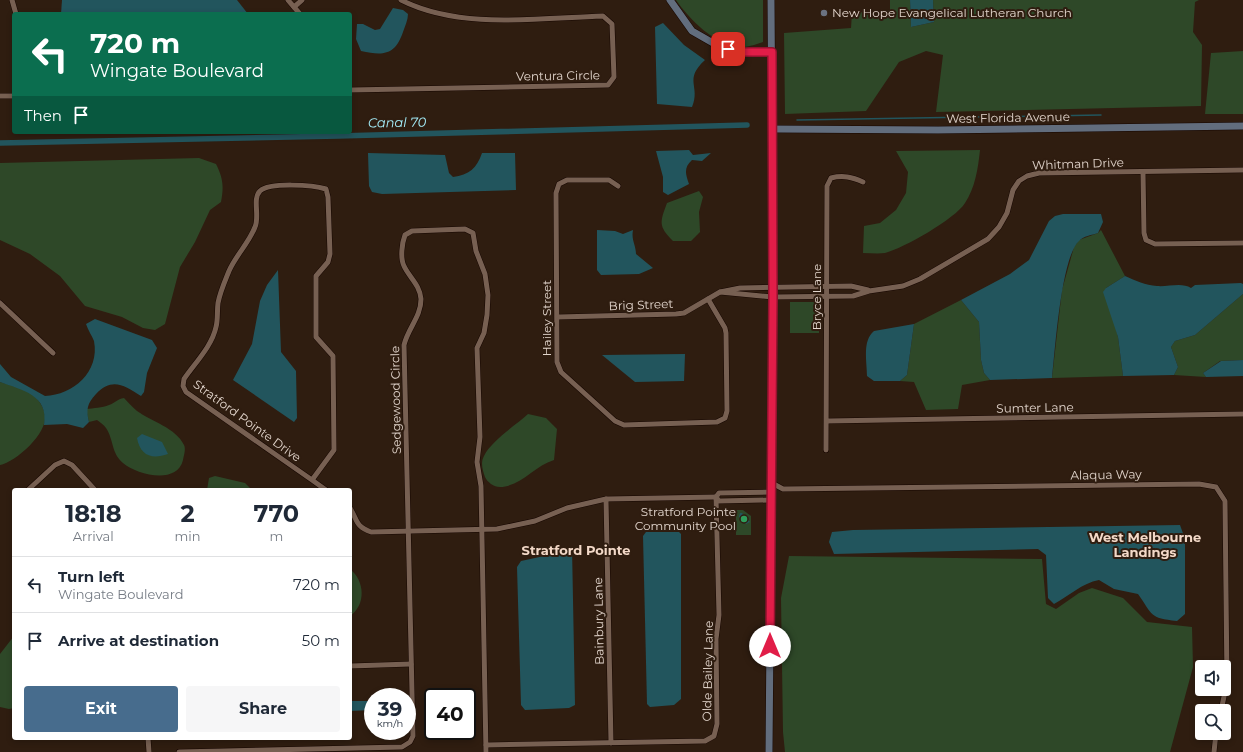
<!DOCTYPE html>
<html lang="en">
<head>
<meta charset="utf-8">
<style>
  body { margin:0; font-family:Montserrat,sans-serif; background:#f6f6f7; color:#1f2937; height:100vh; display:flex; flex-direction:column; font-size:15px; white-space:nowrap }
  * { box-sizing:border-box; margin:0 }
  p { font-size:13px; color:#747a83 }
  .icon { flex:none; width:22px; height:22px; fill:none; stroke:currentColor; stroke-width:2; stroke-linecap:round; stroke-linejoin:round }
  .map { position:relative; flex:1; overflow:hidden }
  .details { position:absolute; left:12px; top:488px; width:340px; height:252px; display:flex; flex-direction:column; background:#fff; border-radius:4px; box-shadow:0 2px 6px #0003 }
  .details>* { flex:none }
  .top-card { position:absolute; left:12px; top:12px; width:340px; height:122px; border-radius:4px; box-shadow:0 2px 6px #0003; background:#0b6e4f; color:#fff; overflow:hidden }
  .tools { position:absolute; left:1195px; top:660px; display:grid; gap:8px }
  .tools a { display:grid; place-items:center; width:36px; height:36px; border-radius:4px; background:#fff; box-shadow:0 2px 6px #0003; font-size:20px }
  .speed { position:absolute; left:364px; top:688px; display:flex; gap:8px; font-size:20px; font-weight:700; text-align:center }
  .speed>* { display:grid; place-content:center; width:52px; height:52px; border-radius:50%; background:#fff; box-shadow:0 2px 6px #0003; line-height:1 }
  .speed small { font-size:10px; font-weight:400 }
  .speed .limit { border:2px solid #111; border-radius:6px; background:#fff; color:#111 }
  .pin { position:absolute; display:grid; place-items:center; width:34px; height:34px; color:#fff; margin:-17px; border-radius:8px; box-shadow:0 2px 6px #0006 }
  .me { position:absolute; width:44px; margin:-22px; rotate:0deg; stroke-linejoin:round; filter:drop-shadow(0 0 3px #0008) }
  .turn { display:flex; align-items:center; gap:14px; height:84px; padding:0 12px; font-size:18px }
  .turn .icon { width:52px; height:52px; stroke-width:2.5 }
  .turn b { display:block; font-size:28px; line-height:34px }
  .then { display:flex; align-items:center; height:38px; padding:0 12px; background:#0003; gap:8px; font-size:15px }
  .eta { display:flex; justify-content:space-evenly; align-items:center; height:68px; text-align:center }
  .eta b { font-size:24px; font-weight:700; line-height:28px }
  .button { display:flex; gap:8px; margin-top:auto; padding:8px 12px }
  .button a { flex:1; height:46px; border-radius:4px; background:#476c8d; color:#fff; font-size:16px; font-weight:700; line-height:46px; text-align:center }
  .button a+a { background:#f6f6f7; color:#1f2937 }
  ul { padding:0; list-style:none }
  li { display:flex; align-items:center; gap:12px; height:56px; padding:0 12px; border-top:1px solid #e0e1e3 }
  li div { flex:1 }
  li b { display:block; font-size:15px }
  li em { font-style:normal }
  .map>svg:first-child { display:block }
  .green { fill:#2e4828 }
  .water { fill:#22555d }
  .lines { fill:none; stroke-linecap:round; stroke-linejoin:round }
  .stream { stroke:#22555d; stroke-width:1.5 }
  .canal { stroke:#22555d; stroke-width:5.5 }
  .street-casing { stroke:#160600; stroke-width:6 }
  .secondary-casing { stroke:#160600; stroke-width:8 }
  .street { stroke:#776052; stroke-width:5 }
  .secondary { stroke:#626d7d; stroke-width:7 }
  .route-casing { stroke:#92132f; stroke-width:10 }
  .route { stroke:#e11d48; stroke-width:7 }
  .worship-dot { fill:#6b7280; stroke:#2f1d10; stroke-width:1.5 }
  .leisure-dot { fill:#2e9e5b; stroke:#2f1d10; stroke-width:1.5 }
  .labels { text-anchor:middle; stroke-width:4; stroke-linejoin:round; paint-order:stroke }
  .poi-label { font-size:12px; fill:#e2d5cc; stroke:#2f1d10; text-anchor:start }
  .street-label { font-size:12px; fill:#e2d5cc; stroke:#2f1d10 }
  .water-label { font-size:13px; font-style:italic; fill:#a5eefa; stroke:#2f1d10 }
  .neighbourhood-label { font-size:13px; font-weight:bold; fill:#f3d9c8; stroke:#2f1d10 }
</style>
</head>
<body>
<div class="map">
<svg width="1243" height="752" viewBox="0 0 1243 752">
  <rect width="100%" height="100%" fill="#2f1d10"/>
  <g class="green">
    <path d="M676,0H763V42C757,44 751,46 745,47C719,50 689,19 676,0Z"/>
    <path d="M890,0H910L911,27L934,22L933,0H1199L1195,2L1193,32L1202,45L1201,106L936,112L943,55L926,51L899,62L866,111L785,114L784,33L851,28L852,13L890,10Z"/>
    <path d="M1243,51V114H1205L1211,53Z"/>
    <path d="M980,150C978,169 975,188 965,203C955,219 904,248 885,253C878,254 870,253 863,253L864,226L880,223L896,210L906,193L908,172L896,151Z"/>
    <path d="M199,158L216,164C223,178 224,186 221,202L210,210L195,242L180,267L165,324L155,330L143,328L122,317L85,306L60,276L30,254L0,240V163Z"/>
    <path d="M699,191L703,197L699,212L700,232L691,241H673C658,226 660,222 667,203Z"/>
    <path d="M1101,230L1125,276L1106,288L1118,337L1123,376L1052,378L1062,290L1074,247L1079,240L1098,233Z"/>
    <path d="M1243,294V360L1220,361L1203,373L1206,377L1174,375L1178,367L1171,347L1175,341L1195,335Z"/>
    <path d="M961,300L979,322L981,360L984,373L990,380L962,385L958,409L926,410L914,382L900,381L907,375L914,324Z"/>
    <rect x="790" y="302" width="29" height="31"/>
    <path d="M0,382C10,385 24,388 32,394C38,398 44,408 45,415C48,433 16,462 0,465Z"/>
    <path d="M124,398C128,402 132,407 137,411C151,421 176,428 184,445C186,449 184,455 183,460C177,485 137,475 123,463C111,453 114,440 106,428C104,425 100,422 97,420L89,422L86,409C94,408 102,408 109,405C115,403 117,399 124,398Z"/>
    <path d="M528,414L546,418L557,429L554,460C534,466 522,486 500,487C494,487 487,482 485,477C483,471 480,463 484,456C491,441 516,425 528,414Z"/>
    <path d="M215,476L245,483L252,490H207L209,478Z"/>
    <path d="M736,510H743L751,516V535H736Z"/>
    <path d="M789,556L1042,559L1046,604L1056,609L1079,593L1092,588L1123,598L1147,622L1192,627L1193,667L1170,752H785L783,732L781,598Z"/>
    <path d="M350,569C365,581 366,605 350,616Z"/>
    <path d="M14,636V708L9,709L0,707V654Z"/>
  </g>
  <g class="water">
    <path d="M62,0H237L248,14H61Z"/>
    <path d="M910,0H933L934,22L911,27Z"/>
    <path d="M393,8L403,10L408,14C408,20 405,26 403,32C395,55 384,56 361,51L356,39L357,24H363L375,30L380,29Z"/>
    <path d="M663,23L684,45L705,60C683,80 701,86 692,107L657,104L655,27Z"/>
    <path d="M689,150L693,155L711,153L702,161L692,160C683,168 686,175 689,184L668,195L663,192V177L656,151Z"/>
    <path d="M368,153L445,155L449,173L453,177C469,175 477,168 482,153H515L516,190L382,194L372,192L369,186Z"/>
    <path d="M1063,214H1101L1103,222L1098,233C1092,235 1083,236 1079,241C1061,257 1055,352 1052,378L990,380L984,373L981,360L979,322L961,300L1010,274L1029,260L1049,221L1055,216Z"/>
    <path d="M597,230L615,231L623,234L633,230C631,240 636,245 636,254L653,268L639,274L601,275L597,270Z"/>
    <path d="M278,270L281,352L296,371L297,418L294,422L233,380L252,344L260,301L267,285Z"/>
    <path d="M1125,276C1136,281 1145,285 1157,286C1168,287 1182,282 1191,288L1195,285L1241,283L1243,284V294L1195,335L1175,341L1171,347L1178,367L1174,375L1123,376L1118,337L1103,292L1106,288Z"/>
    <path d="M95,319L152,340L157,348L147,373L144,392L141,396C124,385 112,377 96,394C87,404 86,409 89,422L83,428L67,424L44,425C49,395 22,390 0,382V364L11,377L45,396C73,395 100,372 94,341C92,336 88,330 86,324Z"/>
    <path d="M914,324L907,375L900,381H874L867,376C867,361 862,341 874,331Z"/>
    <path d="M685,354L684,381L635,382L602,355Z"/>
    <path d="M1243,360V376L1206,377L1203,373L1221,361Z"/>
    <path d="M142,434L162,442L168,454C151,460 140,455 137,438Z"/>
    <path d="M740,513H742L750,522L746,524L739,517Z"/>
    <path d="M1180,525L1185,539V614L1177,621C1149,618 1153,615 1138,594L1114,589L1099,580C1082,583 1069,596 1054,604L1048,598L1046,555L1038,549L834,554L829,542L832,532L853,530Z"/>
    <path d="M646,532H679L681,534V699L674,705L650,707L647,704L643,536Z"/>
    <path d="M572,547L575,705L569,708L525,710L521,705L517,567L521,561L549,555Z"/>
    <path d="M350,701H373V710L350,711Z"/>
  </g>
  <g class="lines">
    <path class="stream" d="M797,120L1101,115"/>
    <path class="canal" d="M0,143L338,136L747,125"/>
    <g class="street-casing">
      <g id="street">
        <path d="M12,0L16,14"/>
        <path d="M288,0L300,14"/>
        <path d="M294,7L302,0"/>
        <path d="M350,90L608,85L614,77L612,24L603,16C538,18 460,30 401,0"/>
        <path d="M0,96H14"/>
        <path d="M1143,172L1144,233L1146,240L1155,244L1243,243"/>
        <path d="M618,186L609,180H567L559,184L556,193L557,362L561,372L615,421L624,425L717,422L725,418L727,411L726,333L725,328L708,299"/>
        <path d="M720,292L773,297L853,296L869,291L903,286L920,279L988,239L999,227L1007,213L1013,190L1019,181L1027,176L1039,173L1243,170"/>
        <path d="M0,303L53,353"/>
        <path d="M558,317L676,314L684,313L720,292L740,288L851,286L868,290"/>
        <path d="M827,421L1243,414"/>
        <path d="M826,450L827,186L831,178C843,175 852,177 863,182"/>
        <path d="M312,480L334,450L333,356L316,337V276L328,262L330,254L328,197L326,189C313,185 270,182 260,191C252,199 260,216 255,227C249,243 236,255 229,271C225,281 220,292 218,303C217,311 218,320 216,327C212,346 195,363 184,379L183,386L186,392L312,480L326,490"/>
        <path d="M770,482L783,489L1199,484L1216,487L1225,501L1227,682L1221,711"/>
        <path d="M28,490L55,465L64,461L72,465L95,490"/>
        <path d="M716,497L719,493L771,492"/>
        <path d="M716,497L719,501L770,500"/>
        <path d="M606,499L611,743"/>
        <path d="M350,508C358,521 355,526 371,532L497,529L535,521L567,508L606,499L716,497"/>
        <path d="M350,666L411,664"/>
        <path d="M148,738L149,752"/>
        <path d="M486,745L705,741L714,736L717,724L716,639L719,615L716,497"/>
        <path d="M179,752L402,747L410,742L413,736L404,345C408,328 421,317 421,299C420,285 409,277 404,266C400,258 402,243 405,235L412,231L465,229L473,233L476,251L485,274L488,295L487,315L484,333L477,348L480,437L477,462L481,486L486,752"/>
        <path d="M1214,752L1216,733"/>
      </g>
    </g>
    <g class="secondary-casing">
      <g id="secondary">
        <path d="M670,0L692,31L713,43L735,52H772"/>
        <path d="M773,129L938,130L1243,126"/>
        <path d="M769,752L773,297L771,0"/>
      </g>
    </g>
    <use href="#street" class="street"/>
    <use href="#secondary" class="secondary"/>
  </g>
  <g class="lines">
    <g class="route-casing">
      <path id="route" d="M728,49L735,52H772L773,297L770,646"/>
    </g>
    <use href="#route" class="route"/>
  </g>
  <circle class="worship-dot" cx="824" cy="13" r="4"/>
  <circle class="leisure-dot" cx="744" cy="519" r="4"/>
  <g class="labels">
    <g class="poi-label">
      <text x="832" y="17">New Hope Evangelical Lutheran Church</text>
      <text x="736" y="516" text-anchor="end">Stratford Pointe<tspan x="736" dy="14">Community Pool</tspan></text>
    </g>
    <g class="street-label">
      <text transform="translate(558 76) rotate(-1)" y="4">Ventura Circle</text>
      <text transform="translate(1008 118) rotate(-1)" y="4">West Florida Avenue</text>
      <text transform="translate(1078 164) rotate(-2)" y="4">Whitman Drive</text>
      <text transform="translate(817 297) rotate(-90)" y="4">Bryce Lane</text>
      <text transform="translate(641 305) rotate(-2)" y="4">Brig Street</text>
      <text transform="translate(547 318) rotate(-90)" y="4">Hailey Street</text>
      <text transform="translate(396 400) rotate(-91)" y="4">Sedgewood Circle</text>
      <text transform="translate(1035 408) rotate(-1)" y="4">Sumter Lane</text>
      <text transform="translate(247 421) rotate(36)" y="4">Stratford Pointe Drive</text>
      <text transform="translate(1106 475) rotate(-1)" y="4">Alaqua Way</text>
      <text transform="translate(599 621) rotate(-91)" y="4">Bainbury Lane</text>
      <text transform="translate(708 671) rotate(-89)" y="4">Olde Bailey Lane</text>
    </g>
    <g class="water-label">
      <text transform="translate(397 122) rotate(-1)" y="5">Canal 70</text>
    </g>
    <g class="neighbourhood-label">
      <text x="1145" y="542">West Melbourne<tspan x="1145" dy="15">Landings</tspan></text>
      <text x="576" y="555">Stratford Pointe</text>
    </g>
  </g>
</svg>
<div class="tools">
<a><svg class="icon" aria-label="sound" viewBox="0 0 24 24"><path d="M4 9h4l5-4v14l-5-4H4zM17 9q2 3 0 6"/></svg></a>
<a><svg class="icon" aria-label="search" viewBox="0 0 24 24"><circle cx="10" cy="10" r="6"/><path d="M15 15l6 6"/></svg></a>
</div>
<div class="speed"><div>39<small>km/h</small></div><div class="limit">40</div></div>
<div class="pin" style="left:728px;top:49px;background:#d93025"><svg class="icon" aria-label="arrive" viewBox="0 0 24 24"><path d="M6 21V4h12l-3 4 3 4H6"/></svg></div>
<svg class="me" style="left:770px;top:646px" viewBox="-20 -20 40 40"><circle r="19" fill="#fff"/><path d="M0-13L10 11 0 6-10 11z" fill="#e11d48"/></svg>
<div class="top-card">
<div class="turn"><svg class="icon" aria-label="left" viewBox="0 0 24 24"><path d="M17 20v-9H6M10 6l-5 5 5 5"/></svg><div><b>720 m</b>Wingate Boulevard</div></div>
<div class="then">Then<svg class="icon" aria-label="arrive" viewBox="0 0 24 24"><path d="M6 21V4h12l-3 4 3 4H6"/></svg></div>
</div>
<section class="details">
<div class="eta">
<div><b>18:18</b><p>Arrival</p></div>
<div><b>2</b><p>min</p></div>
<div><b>770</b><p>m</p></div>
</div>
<ul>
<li><svg class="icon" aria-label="left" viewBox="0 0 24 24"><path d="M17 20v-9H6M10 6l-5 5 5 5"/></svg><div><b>Turn left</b><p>Wingate Boulevard</p></div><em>720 m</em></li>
<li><svg class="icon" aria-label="arrive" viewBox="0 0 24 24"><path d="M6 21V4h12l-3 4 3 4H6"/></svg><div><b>Arrive at destination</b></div><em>50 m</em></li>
</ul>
<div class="button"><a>Exit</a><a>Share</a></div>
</section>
</div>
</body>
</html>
